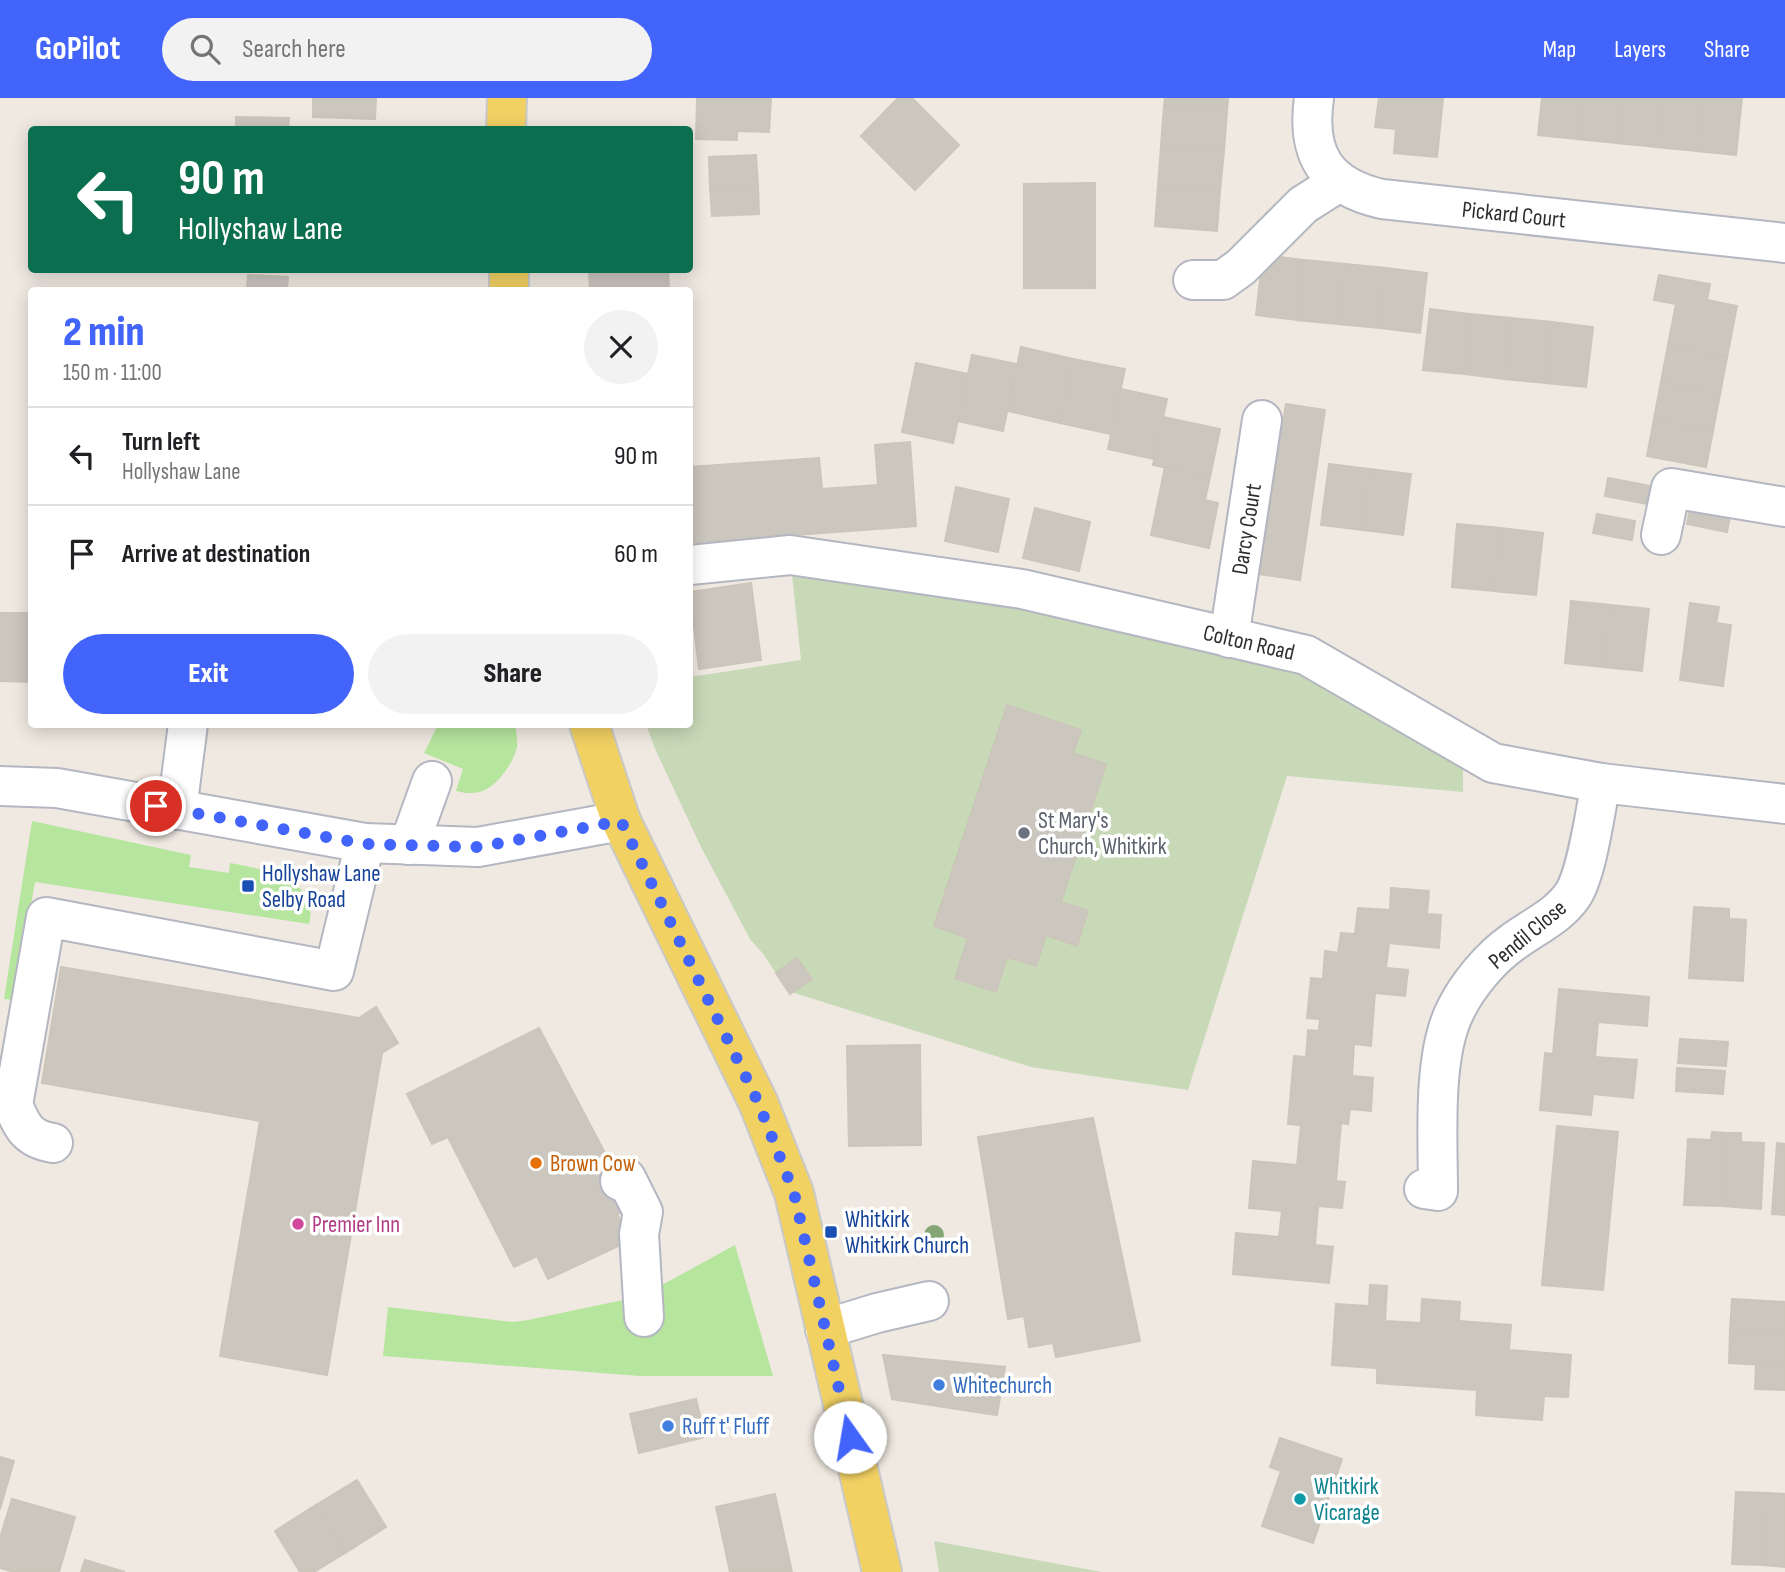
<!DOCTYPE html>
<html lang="en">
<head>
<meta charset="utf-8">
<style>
  body { margin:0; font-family:"Sofia Sans Condensed",sans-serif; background:#f2f2f2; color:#202124; height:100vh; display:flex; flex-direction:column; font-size:26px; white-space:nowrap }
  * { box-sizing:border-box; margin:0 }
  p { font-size:23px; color:#757577 }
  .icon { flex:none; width:38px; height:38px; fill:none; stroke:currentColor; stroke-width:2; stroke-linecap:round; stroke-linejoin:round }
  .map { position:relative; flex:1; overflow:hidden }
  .sheet { position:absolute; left:28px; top:189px; width:665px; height:441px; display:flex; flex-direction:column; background:#fff; border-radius:7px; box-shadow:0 4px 18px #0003 }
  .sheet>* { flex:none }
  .top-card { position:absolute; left:28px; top:28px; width:665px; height:147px; border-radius:7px; box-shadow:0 4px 18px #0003; background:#0b6e4f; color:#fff; overflow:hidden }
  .pin { position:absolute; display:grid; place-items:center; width:60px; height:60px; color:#fff; margin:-30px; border:4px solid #fff; border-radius:50%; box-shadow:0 2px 7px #0007 }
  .me { position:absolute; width:77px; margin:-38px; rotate:347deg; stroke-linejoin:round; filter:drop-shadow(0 0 5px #0008) }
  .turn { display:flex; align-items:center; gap:24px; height:147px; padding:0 35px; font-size:32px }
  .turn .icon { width:91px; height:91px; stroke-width:2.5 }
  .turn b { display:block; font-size:49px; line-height:60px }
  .round { display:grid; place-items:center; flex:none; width:74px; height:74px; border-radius:37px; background:#f2f2f2 }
  .summary { display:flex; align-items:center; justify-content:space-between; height:119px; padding:0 35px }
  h1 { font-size:42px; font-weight:800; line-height:52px; color:#4264fb }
  .primary-button { display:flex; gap:14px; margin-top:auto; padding:14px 35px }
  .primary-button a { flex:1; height:80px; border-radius:42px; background:#4264fb; color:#fff; font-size:28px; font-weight:800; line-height:80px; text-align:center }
  .primary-button a+a { background:#f2f2f2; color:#202124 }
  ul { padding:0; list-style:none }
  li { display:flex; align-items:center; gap:21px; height:98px; padding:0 35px; border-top:2px solid #e0e0e0 }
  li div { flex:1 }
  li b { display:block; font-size:26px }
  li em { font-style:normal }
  header { display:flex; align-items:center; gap:42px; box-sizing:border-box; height:98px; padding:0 35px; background:#4264fb; color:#fff }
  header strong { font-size:33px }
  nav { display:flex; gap:38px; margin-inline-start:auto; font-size:24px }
  .search { width:490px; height:63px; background:#f2f2f2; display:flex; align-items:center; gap:18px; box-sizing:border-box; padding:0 24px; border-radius:38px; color:#757577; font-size:26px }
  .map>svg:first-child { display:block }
  .green { fill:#b6e59e }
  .cemetery { fill:#c8d9b8; fill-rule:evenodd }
  .building { fill:#cbc7bf; stroke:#cbc5ba; stroke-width:2 }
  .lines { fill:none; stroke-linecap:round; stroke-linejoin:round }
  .minor-casing { stroke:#b4b7c1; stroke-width:42 }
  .major-casing { stroke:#c9c9c9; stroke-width:42 }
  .minor { stroke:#fff; stroke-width:38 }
  .major { stroke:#f2d163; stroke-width:38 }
  .tree { fill:#84a574 }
  .route { stroke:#4264fb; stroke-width:12; stroke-dasharray:0 21.6 }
  .worship-dot { fill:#6b7280; stroke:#fff; stroke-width:2.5 }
  .transit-dot { fill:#1a4fb4; stroke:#fff; stroke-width:2.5 }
  .food-dot { fill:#e8710a; stroke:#fff; stroke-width:2.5 }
  .hotel-dot { fill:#d1479c; stroke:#fff; stroke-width:2.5 }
  .shop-dot { fill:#3f7fe0; stroke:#fff; stroke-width:2.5 }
  .culture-dot { fill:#0f9aa8; stroke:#fff; stroke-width:2.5 }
  .labels { text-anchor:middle; stroke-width:7; stroke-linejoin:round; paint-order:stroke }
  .street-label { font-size:23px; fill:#2e2e2e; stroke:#fff }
  .worship-label { font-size:23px; fill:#5b616d; stroke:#fff; text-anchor:start }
  .transit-label { font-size:23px; fill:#164399; stroke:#fff; text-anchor:start }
  .food-label { font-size:23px; fill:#c56008; stroke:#fff; text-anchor:start }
  .hotel-label { font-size:23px; fill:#b23c85; stroke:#fff; text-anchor:start }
  .shop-label { font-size:23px; fill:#366cbe; stroke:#fff; text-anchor:start }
  .culture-label { font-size:23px; fill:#0d838f; stroke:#fff; text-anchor:start }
</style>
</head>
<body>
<header>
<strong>GoPilot</strong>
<div class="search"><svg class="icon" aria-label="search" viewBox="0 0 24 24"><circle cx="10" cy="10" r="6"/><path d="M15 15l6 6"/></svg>Search here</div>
<nav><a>Map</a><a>Layers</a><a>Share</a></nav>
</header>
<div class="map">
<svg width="1785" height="1474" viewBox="0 0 1785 1474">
  <rect width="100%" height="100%" fill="#efe9e1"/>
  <g class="green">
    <path d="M438,627H515C516,634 518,642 517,649C513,666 496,690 479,694C471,696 464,695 456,693L463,671L424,655Z"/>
    <path d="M32,723L191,757L189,769L229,775L230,765C261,771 321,780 309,826L35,784L14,902L4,901Z"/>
    <path d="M735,1147L773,1278H640L383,1258L388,1209L513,1224L528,1222L642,1198Z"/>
  </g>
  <g class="cemetery">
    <path d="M790,457L1229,540L1463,649V694L1287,678L1188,992L1031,969L788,893L764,857L750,841L701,749L656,653L646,627L690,626V579L801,562ZM1007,608L1081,632L1073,655L1105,666L1061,804L1076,848L1046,837L1007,859L996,894L955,880L968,840L934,828Z"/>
    <path d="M934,1443L1102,1474H939Z"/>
  </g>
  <g class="building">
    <path d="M313,0H376L375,21L313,19Z"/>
    <path d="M697,0H771L769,34L737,33V42L696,41Z"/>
    <path d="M898,0H912L959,47L915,92L861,38Z"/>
    <path d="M1165,0H1228L1227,13L1164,8Z"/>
    <path d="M1379,0H1443L1437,59L1394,55L1396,31L1375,29Z"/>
    <path d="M1542,0H1582L1577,41L1538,37Z"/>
    <path d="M1582,0H1621L1617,45L1577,41Z"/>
    <path d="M1621,0H1661L1656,49L1617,45Z"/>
    <path d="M1661,0H1701L1696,53L1656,49Z"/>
    <path d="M1701,0H1742L1736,57L1696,53Z"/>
    <path d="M1164,8L1227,13L1224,53L1161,48Z"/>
    <path d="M236,19L289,20L288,32H236Z"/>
    <path d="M1161,48L1224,53L1220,93L1158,88Z"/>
    <path d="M756,57L758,87L710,89L709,59Z"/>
    <path d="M1095,85V190H1024V86Z"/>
    <path d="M758,87L759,116L712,118L710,89Z"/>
    <path d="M1158,88L1220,93L1217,133L1155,128Z"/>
    <path d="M1263,157L1304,162L1297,222L1256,217Z"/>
    <path d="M1304,162L1345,166L1338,226L1297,222Z"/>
    <path d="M1345,166L1386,170L1379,230L1338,226Z"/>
    <path d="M1386,170L1427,175L1420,235L1379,230Z"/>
    <path d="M589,172H668L669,192H590Z"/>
    <path d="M248,177L288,179L287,192H247Z"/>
    <path d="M1659,177L1710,186L1707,202L1737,208L1727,259L1668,247L1676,206L1654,202Z"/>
    <path d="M1430,211L1470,216L1464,276L1423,272Z"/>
    <path d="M1470,216L1511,220L1504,281L1464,276Z"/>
    <path d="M1511,220L1552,224L1546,285L1504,281Z"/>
    <path d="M1552,224L1593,229L1586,289L1546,285Z"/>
    <path d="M1668,247L1727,259L1720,296L1661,284Z"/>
    <path d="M1021,249L1073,261L1060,325L1008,313Z"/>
    <path d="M972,257L1017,266L1003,333L958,323Z"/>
    <path d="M1073,261L1125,271L1111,336L1060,325Z"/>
    <path d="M916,265L968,276L953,345L902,334Z"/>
    <path d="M1661,284L1720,296L1713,333L1654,321Z"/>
    <path d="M1121,291L1167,301L1154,361L1108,351Z"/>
    <path d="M1286,306L1325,312L1300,482L1259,476Z"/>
    <path d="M1163,319L1220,331L1210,379L1153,367Z"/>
    <path d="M1654,321L1713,333L1706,369L1647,358Z"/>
    <path d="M910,344L916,428L690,445V369L819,360L822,391L878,387L875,347Z"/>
    <path d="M1329,366L1370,371L1362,432L1321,427Z"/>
    <path d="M1165,369L1210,379L1205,402L1218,405L1209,450L1151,437Z"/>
    <path d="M1370,371L1411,376L1403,437L1362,432Z"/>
    <path d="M1608,380L1651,388L1648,406L1605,398Z"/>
    <path d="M956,389L1009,401L998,454L945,443Z"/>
    <path d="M1691,406L1731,414L1727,434L1687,426Z"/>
    <path d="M1035,410L1090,424L1079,473L1023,460Z"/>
    <path d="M1597,416L1635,423L1632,442L1593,435Z"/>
    <path d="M1457,426L1500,430L1494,493L1452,489Z"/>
    <path d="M1500,430L1543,435L1536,497L1494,493Z"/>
    <path d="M751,485L761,562L699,571L690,494Z"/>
    <path d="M1571,503L1610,507L1603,569L1565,565Z"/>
    <path d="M1690,505L1719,509L1716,525L1731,527L1723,588L1680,582Z"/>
    <path d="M1610,507L1649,511L1642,573L1603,569Z"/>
    <path d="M0,515H32V584L0,583Z"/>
    <path d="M1007,607L1081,632L1073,655L1106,666L1061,804L1088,813L1077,848L1046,837L1036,868L1007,859L996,894L955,880L968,840L934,828Z"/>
    <path d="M1391,790L1429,793L1427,816L1441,817L1439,850L1389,845L1386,870L1408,872L1405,898L1375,895L1371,948L1354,946L1352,978L1373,980L1371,1013L1350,1011L1348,1026L1341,1025L1336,1083L1345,1084L1342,1110L1318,1108L1315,1147L1333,1149L1329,1185L1233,1176L1236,1135L1279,1139L1282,1113L1249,1110L1253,1063L1297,1067L1301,1027L1288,1026L1294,958L1306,959L1308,932L1319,933L1320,921L1307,920L1311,880L1323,881L1325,853L1338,855L1341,835L1355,836L1358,810L1390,812Z"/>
    <path d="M1694,809L1729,811V821L1746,822L1743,883L1689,880Z"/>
    <path d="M797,860L812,881L790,896L776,875Z"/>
    <path d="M61,869L359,920L376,909L398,945L382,955L327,1277L220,1258L260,1023L42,985Z"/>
    <path d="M1559,891L1649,899L1647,928L1598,924L1595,959L1637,962L1633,1000L1593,996L1591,1017L1540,1012L1545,955L1553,956Z"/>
    <path d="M539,930L633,1108L617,1116L631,1142L548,1181L537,1158L514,1169L448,1039L432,1046L407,996Z"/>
    <path d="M1680,941L1728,944L1726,968L1678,965Z"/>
    <path d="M920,947L921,1047L849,1048L847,948Z"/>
    <path d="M1677,970L1725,973L1723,996L1676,993Z"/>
    <path d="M1093,1020L1140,1243L1056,1259L1053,1245L1029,1249L1024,1218L1008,1221L978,1039Z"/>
    <path d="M1557,1028L1618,1034L1603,1192L1542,1187Z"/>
    <path d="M1712,1034L1726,1035L1723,1108L1684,1107L1688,1041L1711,1042Z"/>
    <path d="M1726,1035H1741V1044L1764,1045L1761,1111L1723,1108Z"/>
    <path d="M1777,1045L1785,1046V1117L1772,1116Z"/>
    <path d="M1370,1187L1387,1188L1385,1223L1421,1225L1422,1201L1460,1204L1459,1223L1511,1227L1509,1252L1571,1257L1568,1299L1544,1298L1542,1322L1476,1317L1477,1292L1377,1285V1270L1332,1267L1336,1206L1369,1208Z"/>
    <path d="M1732,1201L1785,1204V1236L1730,1233Z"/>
    <path d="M1730,1233L1785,1236V1268L1729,1265Z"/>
    <path d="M883,1257L1005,1269L997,1317L892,1301Z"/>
    <path d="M1756,1267L1785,1268V1292L1755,1291Z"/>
    <path d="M696,1301L705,1339L639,1355L630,1316Z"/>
    <path d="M1280,1340L1342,1361L1313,1445L1262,1428L1281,1373L1270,1369Z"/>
    <path d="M0,1359L14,1363L0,1411Z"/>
    <path d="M357,1382L386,1429L345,1455L316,1407Z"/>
    <path d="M1736,1394L1768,1395L1764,1467L1732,1466Z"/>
    <path d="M1768,1395L1785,1396V1469L1764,1467Z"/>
    <path d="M775,1396L792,1474H730L716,1409Z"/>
    <path d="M12,1401L75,1419L59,1474H14L0,1470V1440Z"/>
    <path d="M316,1407L345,1455L314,1474H300L275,1433Z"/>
    <path d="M85,1462L125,1474H81Z"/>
  </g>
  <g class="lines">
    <g class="minor-casing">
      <g id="minor">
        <path d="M1314,0C1306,56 1325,88 1382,101L1785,145"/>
        <path d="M1193,182H1223L1241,169L1303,107L1339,84"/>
        <path d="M1661,437L1671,390L1785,409"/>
        <path d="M690,467L790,457L1022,491L1306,557L1493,665L1601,685L1785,706"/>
        <path d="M1229,540L1262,322"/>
        <path d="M0,688L57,690L365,745L478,749L621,723"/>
        <path d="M177,712L188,626"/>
        <path d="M409,747L432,683"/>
        <path d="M53,1045C28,1041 22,1029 13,1007L46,819L334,873L365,745"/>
        <path d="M620,1083L626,1080L643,1114L639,1136L644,1219"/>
        <path d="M1424,1091L1438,1093C1438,1042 1432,959 1455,913C1467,888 1490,860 1513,844C1533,829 1557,819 1572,798C1587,777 1595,713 1601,685"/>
        <path d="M825,1231L877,1215L929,1203"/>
      </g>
    </g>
    <g class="major-casing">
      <g id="major">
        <path d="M506,32L507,0"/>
        <path d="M509,172V192"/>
        <path d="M589,626L621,723L758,1004L794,1095L882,1474"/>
      </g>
    </g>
    <use href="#minor" class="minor"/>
    <use href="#major" class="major"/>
  </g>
  <circle class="tree" cx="934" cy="1137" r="10"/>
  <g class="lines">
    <path class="route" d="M156,708L365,746L478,749L621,723L758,1004L794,1095L850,1339"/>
  </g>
  <circle class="worship-dot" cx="1024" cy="735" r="7"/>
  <g class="transit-dot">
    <rect x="241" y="781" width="14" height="14" rx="3.5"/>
    <rect x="824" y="1127" width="14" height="14" rx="3.5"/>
  </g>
  <circle class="food-dot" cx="536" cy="1065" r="7"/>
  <circle class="hotel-dot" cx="298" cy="1126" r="7"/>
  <g class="shop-dot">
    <circle cx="939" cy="1287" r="7"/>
    <circle cx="668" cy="1328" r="7"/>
  </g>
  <circle class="culture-dot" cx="1300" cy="1401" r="7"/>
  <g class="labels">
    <g class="street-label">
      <text transform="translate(1514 116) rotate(6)" y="8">Pickard Court</text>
      <text transform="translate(1246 431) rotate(-81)" y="8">Darcy Court</text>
      <text transform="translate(1249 544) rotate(13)" y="8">Colton Road</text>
      <text transform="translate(1527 836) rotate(-40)" y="8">Pendil Close</text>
    </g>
    <g class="worship-label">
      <text x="1038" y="730">St Mary's<tspan x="1038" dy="26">Church, Whitkirk</tspan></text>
    </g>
    <g class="transit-label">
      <text x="262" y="783">Hollyshaw Lane<tspan x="262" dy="26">Selby Road</tspan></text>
      <text x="845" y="1129">Whitkirk<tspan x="845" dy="26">Whitkirk Church</tspan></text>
    </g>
    <g class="food-label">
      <text x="550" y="1073">Brown Cow</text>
    </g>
    <g class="hotel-label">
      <text x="312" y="1134">Premier Inn</text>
    </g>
    <g class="shop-label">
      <text x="953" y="1295">Whitechurch</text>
      <text x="682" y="1336">Ruff t' Fluff</text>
    </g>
    <g class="culture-label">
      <text x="1314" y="1396">Whitkirk<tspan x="1314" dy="26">Vicarage</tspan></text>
    </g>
  </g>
</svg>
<div class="pin" style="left:156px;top:708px;background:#d93025"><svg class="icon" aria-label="arrive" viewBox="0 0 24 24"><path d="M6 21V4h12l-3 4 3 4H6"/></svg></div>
<svg class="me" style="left:850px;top:1339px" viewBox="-20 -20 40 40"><circle r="19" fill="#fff"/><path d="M0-13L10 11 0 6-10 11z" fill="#4264fb"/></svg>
<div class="top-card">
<div class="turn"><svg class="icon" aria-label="left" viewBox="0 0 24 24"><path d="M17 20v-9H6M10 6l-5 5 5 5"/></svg><div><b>90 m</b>Hollyshaw Lane</div></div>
</div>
<section class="sheet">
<div class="summary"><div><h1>2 min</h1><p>150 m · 11:00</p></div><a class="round"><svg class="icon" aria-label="close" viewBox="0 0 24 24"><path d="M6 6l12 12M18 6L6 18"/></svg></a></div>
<ul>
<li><svg class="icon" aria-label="left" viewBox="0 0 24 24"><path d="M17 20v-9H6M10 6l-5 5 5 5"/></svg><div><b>Turn left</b><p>Hollyshaw Lane</p></div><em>90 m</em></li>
<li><svg class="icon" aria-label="arrive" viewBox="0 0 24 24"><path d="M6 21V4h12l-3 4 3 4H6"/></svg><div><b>Arrive at destination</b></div><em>60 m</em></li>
</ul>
<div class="primary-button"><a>Exit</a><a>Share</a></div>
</section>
</div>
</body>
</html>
